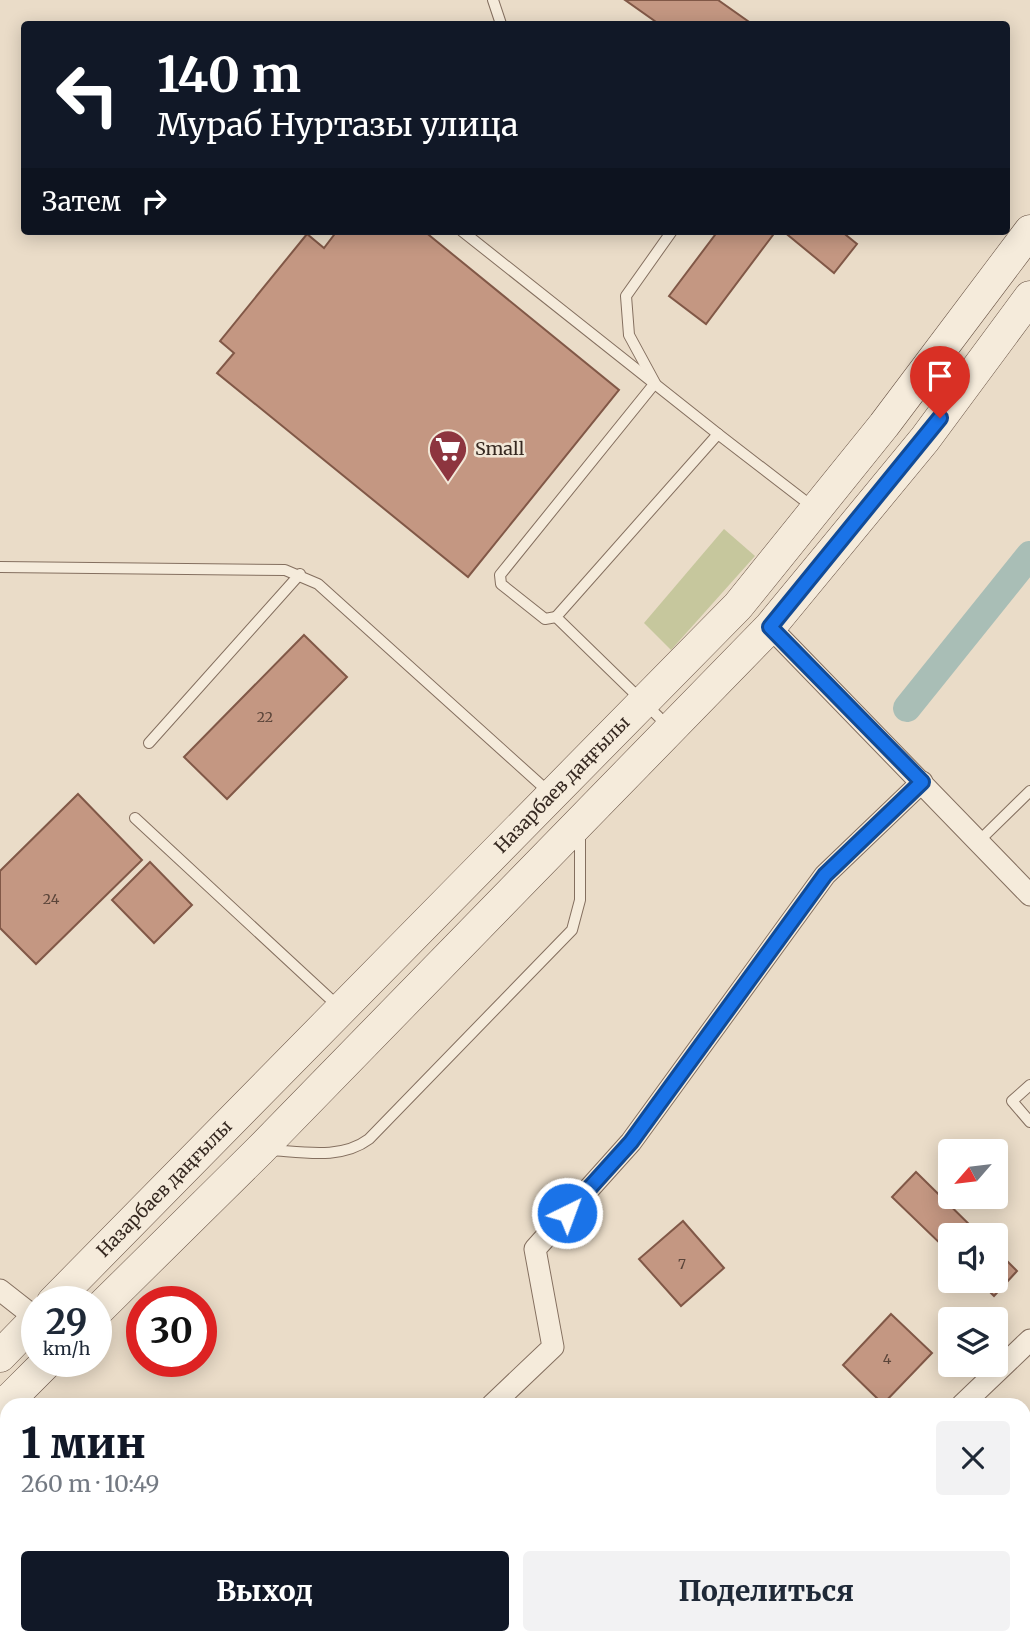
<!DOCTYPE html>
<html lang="ru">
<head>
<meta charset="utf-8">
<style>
  body { margin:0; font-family:Merriweather,serif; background:#f2f2f3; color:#1f2937; height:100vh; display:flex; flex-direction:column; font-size:26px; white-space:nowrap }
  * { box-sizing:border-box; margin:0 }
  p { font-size:23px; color:#747a83 }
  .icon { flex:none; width:38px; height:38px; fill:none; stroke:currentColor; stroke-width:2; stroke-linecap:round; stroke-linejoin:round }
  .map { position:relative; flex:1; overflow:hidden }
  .details { position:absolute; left:0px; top:1398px; width:1031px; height:247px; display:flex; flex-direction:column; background:#fff; border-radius:21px 21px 0 0; box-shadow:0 4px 18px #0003 }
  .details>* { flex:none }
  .top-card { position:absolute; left:21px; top:21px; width:989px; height:214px; border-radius:7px; box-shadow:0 4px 18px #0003; background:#111827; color:#fff; overflow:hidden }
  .needle { width:46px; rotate:242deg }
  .buttons { position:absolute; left:938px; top:1139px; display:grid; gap:14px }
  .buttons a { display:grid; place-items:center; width:70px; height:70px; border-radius:7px; background:#fff; box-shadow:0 4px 18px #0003; font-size:35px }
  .speed { position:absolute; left:21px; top:1286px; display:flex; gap:14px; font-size:35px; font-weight:700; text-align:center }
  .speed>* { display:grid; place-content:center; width:91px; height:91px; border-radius:50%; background:#fff; box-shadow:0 4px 18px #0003; line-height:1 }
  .speed small { font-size:18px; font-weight:400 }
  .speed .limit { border:10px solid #d22; background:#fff; color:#111 }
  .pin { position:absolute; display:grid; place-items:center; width:60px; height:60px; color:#fff; margin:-72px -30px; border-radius:50% 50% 50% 0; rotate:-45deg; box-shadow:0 0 7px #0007 }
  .pin .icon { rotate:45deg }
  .me { position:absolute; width:77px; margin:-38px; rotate:42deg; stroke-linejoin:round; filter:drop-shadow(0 0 5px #0008) }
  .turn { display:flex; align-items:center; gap:24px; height:147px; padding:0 21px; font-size:32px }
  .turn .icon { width:91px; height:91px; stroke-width:2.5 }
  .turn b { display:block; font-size:49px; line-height:60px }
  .then { display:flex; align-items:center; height:66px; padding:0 21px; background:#0003; gap:14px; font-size:26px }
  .round { display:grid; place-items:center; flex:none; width:74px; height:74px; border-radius:7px; background:#f2f2f3 }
  .head { display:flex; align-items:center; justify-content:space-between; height:119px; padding:0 21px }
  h1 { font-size:42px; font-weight:800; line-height:52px; color:#111827 }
  .primary-button { display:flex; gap:14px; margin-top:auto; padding:14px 21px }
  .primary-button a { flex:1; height:80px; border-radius:7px; background:#111827; color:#fff; font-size:28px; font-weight:800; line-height:80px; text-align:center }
  .primary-button a+a { background:#f2f2f3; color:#1f2937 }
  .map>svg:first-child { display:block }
  .green { fill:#c6c79d }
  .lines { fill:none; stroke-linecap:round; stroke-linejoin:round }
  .canal { stroke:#a9beb6; stroke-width:28 }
  .building { fill:#c49782; stroke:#815847; stroke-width:2 }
  .lane-casing { stroke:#846f5f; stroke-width:12 }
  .street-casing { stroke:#846f5f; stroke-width:23 }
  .secondary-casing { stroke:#665042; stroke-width:33 }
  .lane { stroke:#f5ebdb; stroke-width:10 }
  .street { stroke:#f5ebdb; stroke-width:21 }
  .secondary { stroke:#f5ebdb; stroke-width:32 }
  .route-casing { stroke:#114b97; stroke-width:18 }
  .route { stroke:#1a73e8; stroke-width:12 }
  .labels { text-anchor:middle; stroke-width:5; stroke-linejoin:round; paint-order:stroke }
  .number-label { font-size:14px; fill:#5a4439 }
  .poi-label { font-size:18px; fill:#362921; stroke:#f2e7d7; text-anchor:start }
  .street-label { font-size:18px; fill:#362921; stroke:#f2e7d7 }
</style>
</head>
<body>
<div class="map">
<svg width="1030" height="1644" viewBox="0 0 1030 1644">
  <rect width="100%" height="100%" fill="#eadcc8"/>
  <path class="green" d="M724,529L755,556L671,650L644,623Z"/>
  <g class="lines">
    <path class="canal" d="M907,708L1030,555"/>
  </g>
  <g class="building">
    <path d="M625,0H718L752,24H659Z"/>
    <path d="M337,231H424L619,390L468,577L217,373L234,353L220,341L307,234L324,248Z"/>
    <path d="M718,231H768L773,235L706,324L669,296Z"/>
    <path d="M783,231H841L857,244L834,273Z"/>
    <path d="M304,635L347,677L227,799L184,757Z"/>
    <path d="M78,794L142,860L36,964L0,928V871Z"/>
    <path d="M150,862L192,905L154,943L112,900Z"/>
    <path d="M916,1172L981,1236H950V1253L892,1197Z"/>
    <path d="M683,1221L724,1268L681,1306L639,1259Z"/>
    <path d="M996,1250L1017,1271L994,1296L979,1281H996Z"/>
    <path d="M891,1314L932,1353L883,1404L843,1365Z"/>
    <path d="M562,1638H568L574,1644H556Z"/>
  </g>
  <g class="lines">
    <g class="lane-casing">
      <g id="lane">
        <path d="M493,0L501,24"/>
        <path d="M462,231L718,434"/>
        <path d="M0,567L285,570L318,584L551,794"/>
        <path d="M556,617L545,619L501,584L500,575L655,383L629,335L626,296L672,231"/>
        <path d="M668,726L556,617L718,434L814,508"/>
        <path d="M149,743L300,574"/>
        <path d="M135,818L339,1007"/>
        <path d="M979,841L1030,791"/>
        <path d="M1030,1085L1012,1101L1030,1122"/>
        <path d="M270,1150C303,1152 341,1160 369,1139L572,930L580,900V830"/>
      </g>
    </g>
    <g class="street-casing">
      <g id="street">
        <path d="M770,627L1030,895"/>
        <path d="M0,1290L37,1319"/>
        <path d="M492,1405L553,1347L535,1249L631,1142L825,875L922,782"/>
        <path d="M962,1405L1030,1340"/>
        <path d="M237,1644L244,1638"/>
        <path d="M713,1644L719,1638"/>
      </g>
    </g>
    <g class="secondary-casing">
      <g id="secondary">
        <path id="s1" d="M53,1302L738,606L884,425L1030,231"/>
        <path d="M96,1312L260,1150L770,627L925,439L1030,297"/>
        <path d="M0,1356L37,1318"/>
        <path d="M0,1409L47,1362"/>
      </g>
    </g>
    <use href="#lane" class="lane"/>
    <use href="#street" class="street"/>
    <use href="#secondary" class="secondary"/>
  </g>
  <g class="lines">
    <g class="route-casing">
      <path id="route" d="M567,1213L631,1142L825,875L922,782L770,627L940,418"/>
    </g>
    <use href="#route" class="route"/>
  </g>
  <defs>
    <g id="supermarket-pin" transform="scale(2.0125)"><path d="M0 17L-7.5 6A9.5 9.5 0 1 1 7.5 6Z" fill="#8d353f" stroke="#f2e7d7"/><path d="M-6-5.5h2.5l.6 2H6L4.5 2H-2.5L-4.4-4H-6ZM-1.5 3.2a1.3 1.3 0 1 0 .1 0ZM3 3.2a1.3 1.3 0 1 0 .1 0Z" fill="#fff"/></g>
  </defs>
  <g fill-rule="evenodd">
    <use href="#supermarket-pin" x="448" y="449"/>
  </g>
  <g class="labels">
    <g class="number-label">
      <text x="265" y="722">22</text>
      <text x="51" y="904">24</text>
      <text x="682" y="1269">7</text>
      <text x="887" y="1364">4</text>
    </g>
    <g class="poi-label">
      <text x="475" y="455">Small</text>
    </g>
    <g class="street-label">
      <text dy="6" stroke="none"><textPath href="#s1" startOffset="726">Назарбаев даңғылы</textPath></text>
      <text dy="6" stroke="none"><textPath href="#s1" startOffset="159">Назарбаев даңғылы</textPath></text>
    </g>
  </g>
</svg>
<div class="buttons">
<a><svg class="needle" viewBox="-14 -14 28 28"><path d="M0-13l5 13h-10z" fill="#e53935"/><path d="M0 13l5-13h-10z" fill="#747a83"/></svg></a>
<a><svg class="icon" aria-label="sound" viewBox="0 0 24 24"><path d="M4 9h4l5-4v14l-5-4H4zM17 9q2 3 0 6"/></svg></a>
<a><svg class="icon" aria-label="layers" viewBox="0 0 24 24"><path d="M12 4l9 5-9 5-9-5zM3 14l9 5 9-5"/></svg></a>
</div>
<div class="speed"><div>29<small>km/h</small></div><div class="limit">30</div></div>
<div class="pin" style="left:940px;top:418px;background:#d93025"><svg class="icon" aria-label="arrive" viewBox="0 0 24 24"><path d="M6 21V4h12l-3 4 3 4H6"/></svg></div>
<svg class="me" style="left:567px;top:1213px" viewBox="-20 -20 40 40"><circle r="17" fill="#1a73e8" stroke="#fff" stroke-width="3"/><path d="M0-11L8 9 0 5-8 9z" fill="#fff"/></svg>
<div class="top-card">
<div class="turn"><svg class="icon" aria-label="left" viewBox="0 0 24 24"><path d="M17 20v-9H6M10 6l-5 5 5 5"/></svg><div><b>140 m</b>Мураб Нуртазы улица</div></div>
<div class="then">Затем<svg class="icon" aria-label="right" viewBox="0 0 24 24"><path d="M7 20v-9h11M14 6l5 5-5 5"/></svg></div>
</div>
<section class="details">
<div class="head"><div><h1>1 мин</h1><p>260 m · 10:49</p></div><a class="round"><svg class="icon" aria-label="close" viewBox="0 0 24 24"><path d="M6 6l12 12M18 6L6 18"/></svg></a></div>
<div class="primary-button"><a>Выход</a><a>Поделиться</a></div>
</section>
</div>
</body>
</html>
